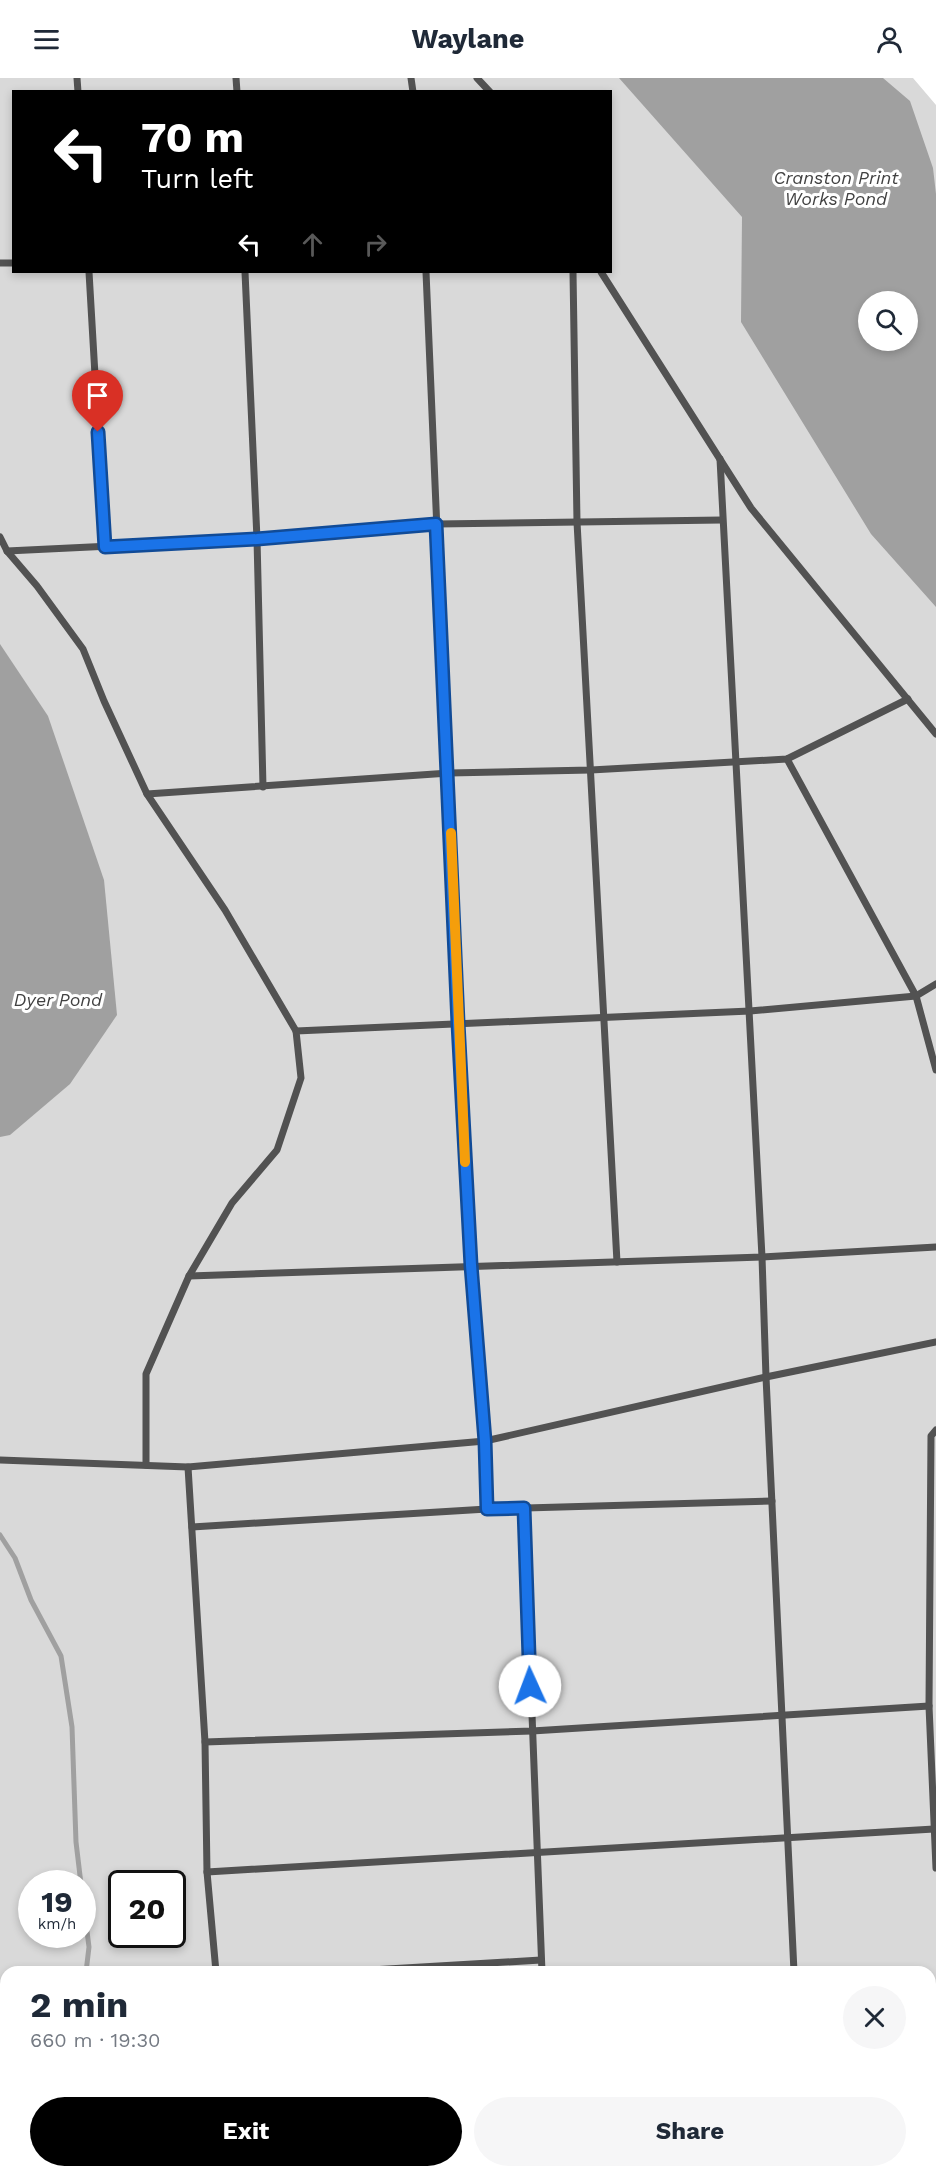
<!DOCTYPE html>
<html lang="en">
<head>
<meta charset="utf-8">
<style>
  body { margin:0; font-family:"Work Sans",sans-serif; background:#f6f6f7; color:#1f2937; height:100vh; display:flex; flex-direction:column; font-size:22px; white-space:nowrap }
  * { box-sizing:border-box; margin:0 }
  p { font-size:20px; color:#747a83 }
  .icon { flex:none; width:33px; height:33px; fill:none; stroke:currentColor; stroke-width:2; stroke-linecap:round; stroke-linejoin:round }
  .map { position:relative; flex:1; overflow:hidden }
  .sheet { position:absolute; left:0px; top:1888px; width:936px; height:212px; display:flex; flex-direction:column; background:#fff; border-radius:18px 18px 0 0; box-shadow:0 3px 9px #0003 }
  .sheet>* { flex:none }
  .guide { position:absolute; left:12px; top:12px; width:600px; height:183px; border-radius:0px; box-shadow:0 3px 9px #0003; background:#000; color:#fff; overflow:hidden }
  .buttons { position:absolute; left:858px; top:213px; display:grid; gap:12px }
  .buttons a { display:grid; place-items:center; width:60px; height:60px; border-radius:50%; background:#fff; box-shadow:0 3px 9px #0003; font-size:30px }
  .speed { position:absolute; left:18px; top:1792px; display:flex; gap:12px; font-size:30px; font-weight:700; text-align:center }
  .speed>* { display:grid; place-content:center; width:78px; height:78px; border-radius:50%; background:#fff; box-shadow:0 3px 9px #0003; line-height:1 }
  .speed small { font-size:15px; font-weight:400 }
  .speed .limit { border:3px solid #111; border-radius:9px; background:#fff; color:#111 }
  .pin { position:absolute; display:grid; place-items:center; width:51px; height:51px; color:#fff; margin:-62px -26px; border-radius:50% 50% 50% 0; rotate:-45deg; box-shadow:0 0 6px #0007 }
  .pin .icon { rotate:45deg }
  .me { position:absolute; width:66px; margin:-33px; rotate:358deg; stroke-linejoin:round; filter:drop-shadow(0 0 4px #0008) }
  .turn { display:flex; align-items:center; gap:21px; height:126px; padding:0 30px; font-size:27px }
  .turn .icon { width:78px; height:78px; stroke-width:2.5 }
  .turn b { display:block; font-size:42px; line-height:51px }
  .lanes { display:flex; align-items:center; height:57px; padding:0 30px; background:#0003; justify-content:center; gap:30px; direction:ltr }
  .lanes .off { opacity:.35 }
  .round { display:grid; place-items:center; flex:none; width:63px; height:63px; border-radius:32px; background:#f6f6f7 }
  .head { display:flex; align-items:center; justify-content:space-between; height:102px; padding:0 30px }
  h1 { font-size:36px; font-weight:700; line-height:45px }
  .cta { display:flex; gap:12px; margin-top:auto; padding:12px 30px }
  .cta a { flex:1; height:69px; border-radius:36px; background:#000; color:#fff; font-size:24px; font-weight:700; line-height:69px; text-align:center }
  .cta a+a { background:#f6f6f7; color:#1f2937 }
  header { display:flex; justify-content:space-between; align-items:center; height:78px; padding:0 30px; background:#fff; font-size:27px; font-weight:700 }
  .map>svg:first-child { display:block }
  .green { fill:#d9d9d9; fill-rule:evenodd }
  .water { fill:#a0a0a0; fill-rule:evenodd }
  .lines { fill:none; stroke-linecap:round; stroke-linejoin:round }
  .stream { stroke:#a0a0a0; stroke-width:5 }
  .service { stroke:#525252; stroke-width:7 }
  .route-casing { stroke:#114b97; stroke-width:15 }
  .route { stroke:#1a73e8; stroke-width:10 }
  .slow { stroke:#f59e0b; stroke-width:10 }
  .labels { text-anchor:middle; stroke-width:6; stroke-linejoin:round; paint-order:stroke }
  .water-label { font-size:18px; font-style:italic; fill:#414141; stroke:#fff }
</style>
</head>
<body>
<header><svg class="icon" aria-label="menu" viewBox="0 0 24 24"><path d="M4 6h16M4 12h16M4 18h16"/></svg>Waylane<svg class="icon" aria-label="person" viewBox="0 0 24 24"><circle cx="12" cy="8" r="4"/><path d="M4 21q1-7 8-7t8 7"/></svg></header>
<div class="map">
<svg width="936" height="2099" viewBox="0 0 936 2099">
  <rect width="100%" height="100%" fill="#fff"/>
  <path class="green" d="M0,0H913L936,27V2099H0ZM14,14H610V194H14ZM868,224H908V262H868ZM32,1806H82V1857H32ZM122,1806H172V1857H122ZM6,1894H930V2094H6Z"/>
  <g class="water">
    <path d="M619,0H883L910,23L933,90L936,116V529L871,456L741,244L742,139ZM868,224H908V262H868Z"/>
    <path d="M0,566L48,638L104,802L117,937L70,1006L10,1057L0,1059Z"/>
  </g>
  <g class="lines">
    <g class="stream">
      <path d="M0,1457L15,1480L31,1522L61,1578L72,1649L76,1764L81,1806"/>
      <path d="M82,1814L89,1869L86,1894"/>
      <path d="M0,2014L6,2008"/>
    </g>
    <g class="service">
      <path d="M77,0L78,14"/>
      <path d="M236,0L237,14"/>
      <path d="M411,0L413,14"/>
      <path d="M477,0L490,14"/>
      <path d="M0,185H14"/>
      <path d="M89,194L105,469"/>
      <path d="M245,194L257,461L263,709"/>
      <path d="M426,194L458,945L471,1187L485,1363L487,1431"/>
      <path d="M573,194L577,444L617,1184"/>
      <path d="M601,194L751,430L936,656"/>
      <path d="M720,381L762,1179L766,1299L794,1894"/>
      <path d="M0,459L7,473L37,508L83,571L104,623L147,716L449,695L591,692L787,681L908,621"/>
      <path d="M7,473L257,461L437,446L722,442"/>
      <path d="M787,681L916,918L936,992"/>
      <path d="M296,953L750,933L916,918L936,906"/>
      <path d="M189,1198L762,1179L936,1169"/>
      <path d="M936,1352L931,1358L929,1628L936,1790"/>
      <path d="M0,1382L188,1389L485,1363L766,1299L936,1264"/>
      <path d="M146,1387V1296L189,1198L232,1125L277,1072L301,1000L296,953L225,832L147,716"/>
      <path d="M188,1389L205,1664L207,1794L216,1894"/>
      <path d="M524,1430L542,1894"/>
      <path d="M192,1449L487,1431L772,1423"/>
      <path d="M205,1664L532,1653L929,1628"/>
      <path d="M207,1794L934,1751"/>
      <path d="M337,1894L541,1882"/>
      <path d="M930,1913H936"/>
      <path d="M930,1988H936"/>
      <path d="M250,2094L251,2099"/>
      <path d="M394,2094V2099"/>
      <path d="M554,2094L555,2099"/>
      <path d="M870,2094V2099"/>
      <path d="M666,2099L741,2094"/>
    </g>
  </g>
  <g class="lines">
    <g class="route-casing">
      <path id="route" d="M98,354L105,469L257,461L436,446L458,945L471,1187L485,1363L487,1431L524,1430L530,1608"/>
    </g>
    <use href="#route" class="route"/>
    <path class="slow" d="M451,755L465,1084"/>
  </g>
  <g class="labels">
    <g class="water-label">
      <text x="836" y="106">Cranston Print<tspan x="836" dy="21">Works Pond</tspan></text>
      <text x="58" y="928">Dyer Pond</text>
    </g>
  </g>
</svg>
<div class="buttons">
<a><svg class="icon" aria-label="search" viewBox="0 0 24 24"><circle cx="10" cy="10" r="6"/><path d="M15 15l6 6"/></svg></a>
</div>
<div class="speed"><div>19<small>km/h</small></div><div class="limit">20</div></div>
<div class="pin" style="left:98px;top:354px;background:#d93025"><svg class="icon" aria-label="arrive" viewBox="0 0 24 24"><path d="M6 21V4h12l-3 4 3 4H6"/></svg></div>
<svg class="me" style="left:530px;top:1608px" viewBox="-20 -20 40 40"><circle r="19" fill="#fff"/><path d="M0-13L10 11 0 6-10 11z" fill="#1a73e8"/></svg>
<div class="guide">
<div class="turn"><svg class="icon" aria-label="left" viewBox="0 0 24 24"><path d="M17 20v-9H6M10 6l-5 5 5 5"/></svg><div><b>70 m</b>Turn left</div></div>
<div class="lanes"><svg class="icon" aria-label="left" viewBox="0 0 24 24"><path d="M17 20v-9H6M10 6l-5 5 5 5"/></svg><svg class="icon off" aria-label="ahead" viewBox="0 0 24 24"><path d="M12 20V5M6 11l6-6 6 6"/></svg><svg class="icon off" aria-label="right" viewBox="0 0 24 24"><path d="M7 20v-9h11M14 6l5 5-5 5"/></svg></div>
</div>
<section class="sheet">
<div class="head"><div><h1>2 min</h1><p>660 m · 19:30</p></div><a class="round"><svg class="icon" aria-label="close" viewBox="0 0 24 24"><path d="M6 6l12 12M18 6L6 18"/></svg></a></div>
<div class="cta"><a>Exit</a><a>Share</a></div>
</section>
</div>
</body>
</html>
